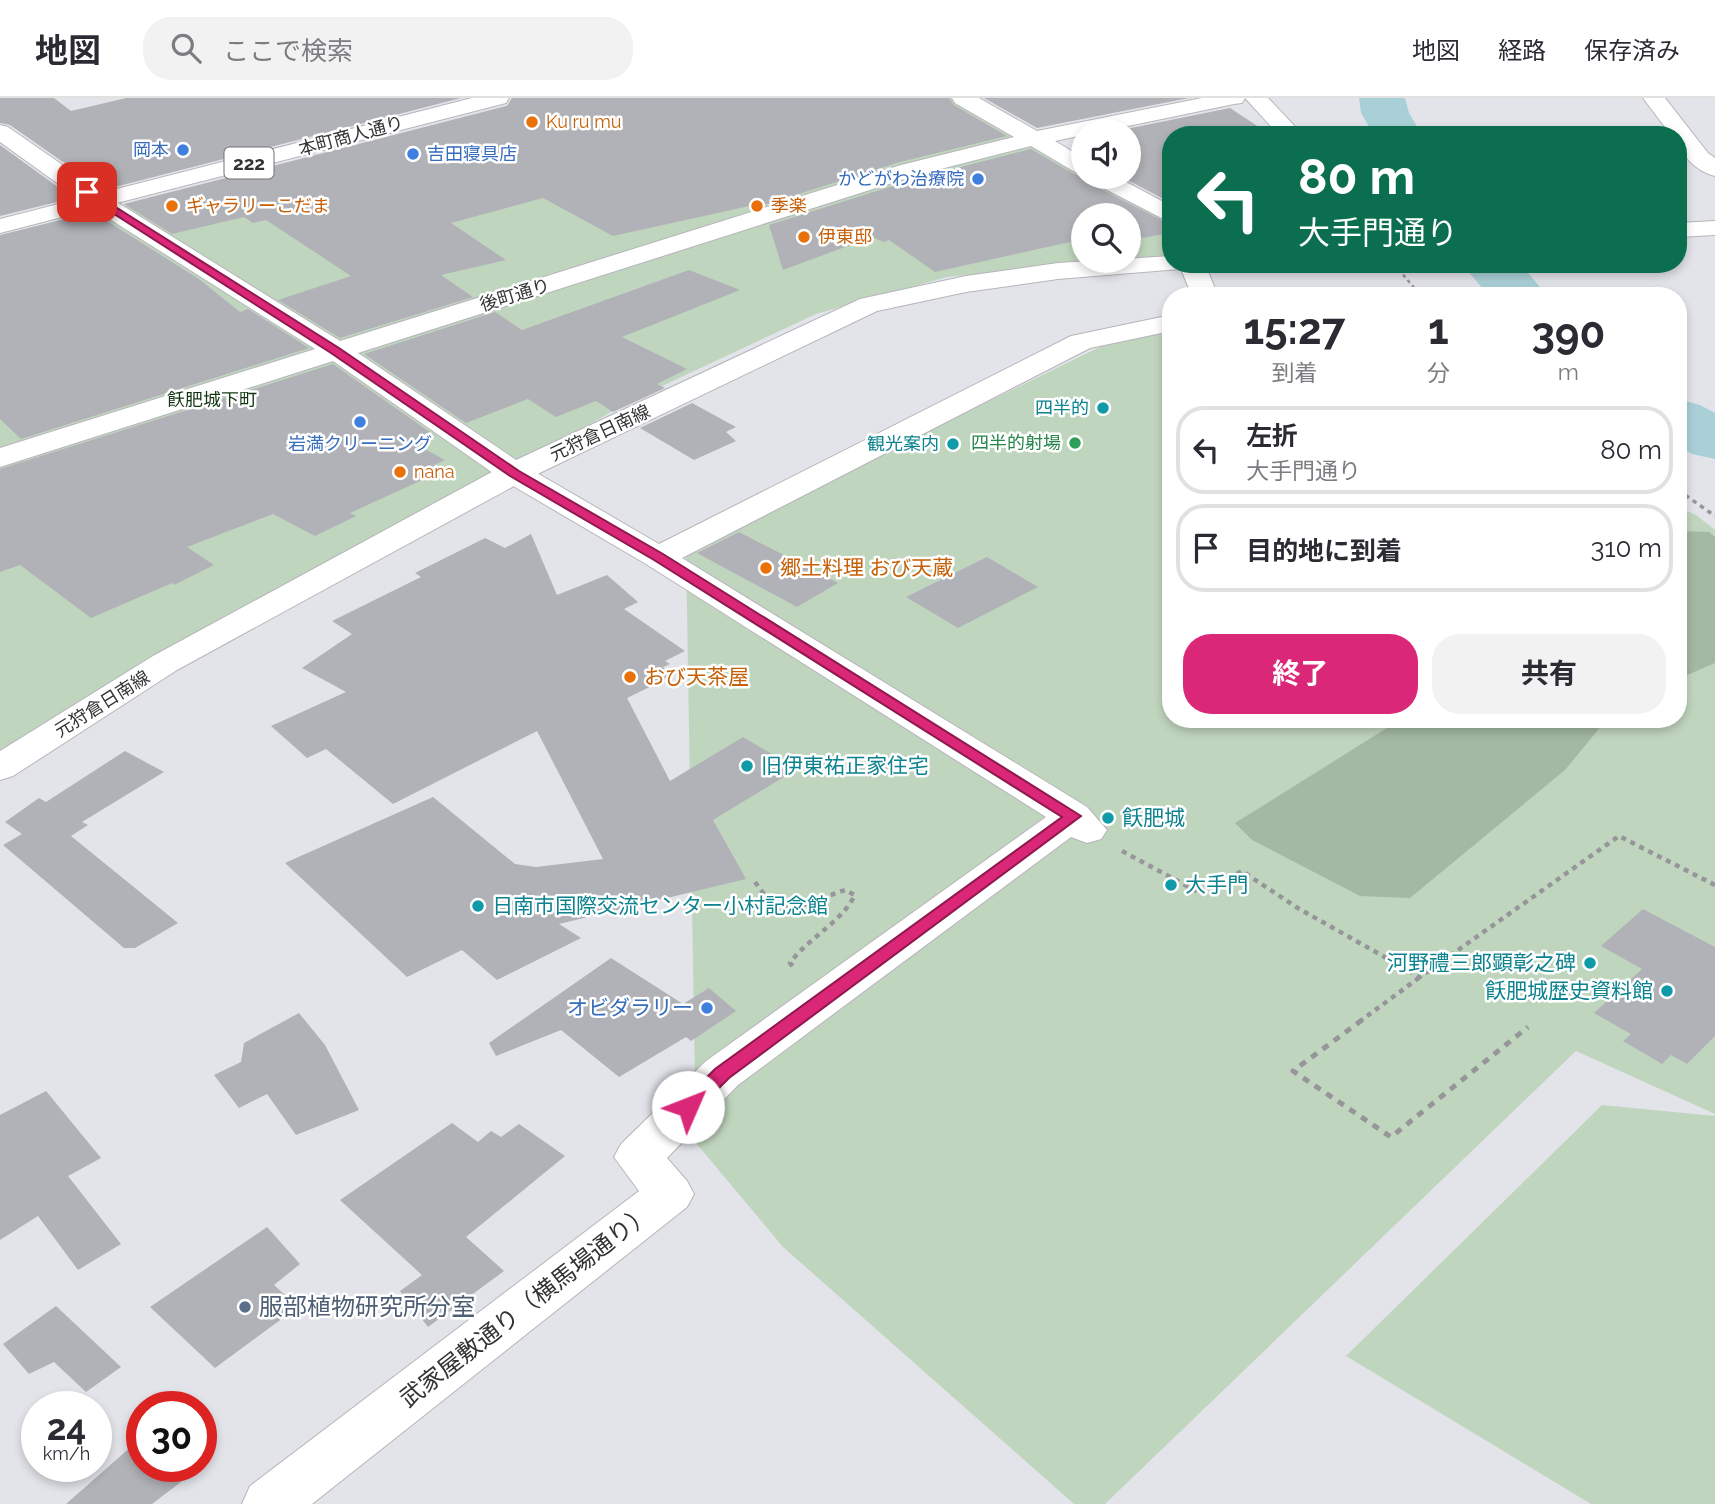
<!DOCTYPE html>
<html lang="ja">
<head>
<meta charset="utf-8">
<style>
  body { margin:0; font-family:Raleway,"Noto Sans JP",sans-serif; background:#f2f2f3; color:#2b2b33; height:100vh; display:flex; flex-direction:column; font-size:26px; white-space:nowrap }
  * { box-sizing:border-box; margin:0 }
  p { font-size:23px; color:#7c7c81 }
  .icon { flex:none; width:38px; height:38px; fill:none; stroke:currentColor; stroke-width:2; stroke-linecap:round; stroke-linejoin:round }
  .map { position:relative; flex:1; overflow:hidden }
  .side { position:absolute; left:1162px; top:189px; width:525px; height:441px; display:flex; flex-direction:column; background:#fff; border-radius:28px; box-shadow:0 4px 10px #0003 }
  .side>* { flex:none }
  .guide { position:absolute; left:1162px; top:28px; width:525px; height:147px; border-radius:28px; box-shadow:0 4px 10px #0003; background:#0b6e4f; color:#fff; overflow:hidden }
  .buttons { position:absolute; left:1071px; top:21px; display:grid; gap:14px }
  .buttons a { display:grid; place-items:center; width:70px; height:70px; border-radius:50%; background:#fff; box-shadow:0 4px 10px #0003; font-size:35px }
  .speed { position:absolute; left:21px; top:1293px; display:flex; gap:14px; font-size:35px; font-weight:700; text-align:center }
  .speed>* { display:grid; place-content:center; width:91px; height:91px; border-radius:50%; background:#fff; box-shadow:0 4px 10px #0003; line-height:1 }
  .speed small { font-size:18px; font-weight:400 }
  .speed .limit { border:10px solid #d22; background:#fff; color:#111 }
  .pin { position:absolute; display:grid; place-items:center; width:60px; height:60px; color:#fff; margin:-30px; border-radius:14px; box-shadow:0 4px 10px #0006 }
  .me { position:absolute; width:77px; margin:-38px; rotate:46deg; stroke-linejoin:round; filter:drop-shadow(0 0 5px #0008) }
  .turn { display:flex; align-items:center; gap:24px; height:147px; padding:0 21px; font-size:32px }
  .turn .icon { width:91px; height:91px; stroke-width:2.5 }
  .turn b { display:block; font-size:49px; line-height:60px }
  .eta { display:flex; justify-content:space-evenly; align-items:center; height:119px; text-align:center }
  .eta b { font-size:42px; font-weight:700; line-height:49px }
  .button { display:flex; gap:14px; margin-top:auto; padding:14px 21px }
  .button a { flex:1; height:80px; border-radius:28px; background:#db2777; color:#fff; font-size:28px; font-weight:700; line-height:80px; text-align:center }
  .button a+a { background:#f2f2f3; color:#2b2b33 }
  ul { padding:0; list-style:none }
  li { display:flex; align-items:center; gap:21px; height:88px; margin:0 14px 10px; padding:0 7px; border:4px solid #e1e1e2; border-radius:28px }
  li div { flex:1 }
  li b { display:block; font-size:26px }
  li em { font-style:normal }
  header { display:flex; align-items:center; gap:42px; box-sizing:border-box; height:98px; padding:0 35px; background:#fff; border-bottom:2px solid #e1e1e2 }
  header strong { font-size:33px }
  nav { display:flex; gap:38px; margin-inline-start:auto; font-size:24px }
  .search { width:490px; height:63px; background:#f2f2f3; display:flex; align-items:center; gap:18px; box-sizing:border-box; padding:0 24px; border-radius:28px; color:#7c7c81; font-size:26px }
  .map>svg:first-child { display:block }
  .green { fill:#c0d5be }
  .forest { fill:#a3b9a1 }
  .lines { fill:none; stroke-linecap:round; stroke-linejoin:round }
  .river { fill:#aad0d7; fill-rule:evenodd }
  .building { fill:#b1b2b7 }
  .minor-casing { stroke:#b5b5bb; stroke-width:2 }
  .major-casing { stroke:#b5b5bb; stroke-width:2 }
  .highway-casing { stroke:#b5b5bb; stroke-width:2 }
  .path-far3 { stroke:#95959a; stroke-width:2.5; stroke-dasharray:3.5 3.5; stroke-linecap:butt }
  .path-far2 { stroke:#95959a; stroke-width:3.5; stroke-dasharray:4.5 4.5; stroke-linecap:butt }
  .path-far1 { stroke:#95959a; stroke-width:4.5; stroke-dasharray:5 5; stroke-linecap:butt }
  .path { stroke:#95959a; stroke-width:5; stroke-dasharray:7 7; stroke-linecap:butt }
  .minor { fill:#fff; fill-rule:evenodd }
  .major { fill:#fff; fill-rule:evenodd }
  .highway { fill:#fff; fill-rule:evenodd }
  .route { fill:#db2777; stroke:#8e194d; stroke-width:2 }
  .food-dot { fill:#e8710a; stroke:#fff; stroke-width:2.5 }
  .shop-dot { fill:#3f7fe0; stroke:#fff; stroke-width:2.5 }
  .culture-dot { fill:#0f9aa8; stroke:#fff; stroke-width:2.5 }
  .leisure-dot { fill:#2e9e5b; stroke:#fff; stroke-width:2.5 }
  .service-dot { fill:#5c6f8a; stroke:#fff; stroke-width:2.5 }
  .labels { text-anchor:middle; stroke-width:5; stroke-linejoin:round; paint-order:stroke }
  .far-food-label { font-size:18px; fill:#c56008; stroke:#fff; text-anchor:start }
  .far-street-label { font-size:18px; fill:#333336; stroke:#fff }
  .far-shop-label { font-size:18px; fill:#366cbe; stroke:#fff; text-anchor:end }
  .far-park-label { font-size:18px; fill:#143512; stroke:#fff }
  .far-culture-label { font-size:18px; fill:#0d838f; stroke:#fff; text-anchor:end }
  .far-leisure-label { font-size:18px; fill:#27864d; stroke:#fff; text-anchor:end }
  .shield { fill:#fff; stroke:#707072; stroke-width:2 }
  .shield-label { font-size:19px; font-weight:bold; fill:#333336 }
  .food-label { font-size:21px; fill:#c56008; stroke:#fff; text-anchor:start }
  .culture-label { font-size:21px; fill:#0d838f; stroke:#fff; text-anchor:start }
  .shop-label { font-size:21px; fill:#366cbe; stroke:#fff; text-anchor:end }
  .near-street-label { font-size:24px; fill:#333336; stroke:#fff }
  .near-service-label { font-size:24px; fill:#4e5e75; stroke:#fff; text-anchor:start }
</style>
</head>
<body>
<header>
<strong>地図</strong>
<div class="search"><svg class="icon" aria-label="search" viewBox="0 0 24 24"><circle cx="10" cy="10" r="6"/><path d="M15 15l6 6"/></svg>ここで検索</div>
<nav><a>地図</a><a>経路</a><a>保存済み</a></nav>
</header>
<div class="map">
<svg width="1715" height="1406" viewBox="0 0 1715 1406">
  <rect width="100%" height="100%" fill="#e3e4ea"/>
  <g class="green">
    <path d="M536,0H965L1083,68V79H1103L1171,117V158L1129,162V117H1083V163H1120L947,179L816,216L628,304L404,435L0,662V140Z"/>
    <path d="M1171,214V621H1678V409L1696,417L1715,432V1016L1576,953L1105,1406H1074L783,1149L696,1045L686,452Z"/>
    <path d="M1602,1007L1715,1018V1406H1591L1346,1258Z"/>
  </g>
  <g class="forest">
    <path d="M1678,433L1709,434L1715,439V565L1678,581Z"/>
    <path d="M1395,621H1607L1565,672L1410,800L1360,798L1252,742L1235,725L1387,630Z"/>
  </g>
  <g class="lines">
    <g class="river">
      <path d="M1359,0H1405L1409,15L1422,37H1374L1361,15Z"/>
      <path d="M1462,166H1520L1548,198H1489Z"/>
      <path d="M1678,301L1700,307L1715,315V361L1692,356L1678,347Z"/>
    </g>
  </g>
  <g class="building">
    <path d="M0,0H54L71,13L126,0H461L103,92L10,27L0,25Z"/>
    <path d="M512,0H949L954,7L1007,38L900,64L764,107L763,105L613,138L543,100L451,125L506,162L441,177L473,199L340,240L278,202L351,178L266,122L253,125L244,119L172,136L124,106L507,8Z"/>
    <path d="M984,0H1189L1037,30Z"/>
    <path d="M1230,10L1271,37H1171V105L1122,79H1129V33H1116Z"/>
    <path d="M0,47L73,100L0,118Z"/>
    <path d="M1031,51L1074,76L1085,79L1091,86L1171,127V135L1129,142V117H1083V141L935,174L889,142L884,144L872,139L783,172L769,127L918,80Z"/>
    <path d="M93,114L199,181L240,214L248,211L309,250L21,341L0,321V137Z"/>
    <path d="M689,172L740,192L622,239L687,271L657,286L665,290L613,314L596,303L556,319L528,301L466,325L364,256L495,214L522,232Z"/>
    <path d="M333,266L434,337L414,345L445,362L434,367L444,372L350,415L356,418L315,438L273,416L187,449L214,467L174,487L172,485L91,520L20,467L0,474V371Z"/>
    <path d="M692,305L736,329L726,334L736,343L694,362L640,330Z"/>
    <path d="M739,434L838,485L797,509L697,455Z"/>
    <path d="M531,436L557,497L607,477L638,504L624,511L685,553L665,563L670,566L663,569L672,578L627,600L670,683L743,639L797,671L713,722L746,781L559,826L581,840L497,882L462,852L407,879L285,765L433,699L515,766L536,769L603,761L537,633L393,706L326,651L307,660L271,628L346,594L302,570L352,536L332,523L421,479L415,475L485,440L505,450Z"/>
    <path d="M987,459L1038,489L958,530L906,499Z"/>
    <path d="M125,653L164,674L82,724L88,727L71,738L178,825L135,850H124L3,747L22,736L5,724L39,700L46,704Z"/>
    <path d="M1643,811L1715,849V938L1687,966L1671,957L1662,966L1623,943L1631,936L1594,915L1642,871L1601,848Z"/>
    <path d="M611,860L683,906L709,890L736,913L691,943L686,939L619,979L561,932L496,958L489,945Z"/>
    <path d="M299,915L325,947L359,1012L296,1037L267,996L239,1010L214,977L241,964L244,945Z"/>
    <path d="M46,993L101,1060L68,1078L121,1146L78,1172L38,1118L0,1142V1017Z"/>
    <path d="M452,1025L478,1044L491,1033L501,1039L519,1026L565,1058L466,1139L504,1173L428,1229L400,1193L422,1177L340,1102Z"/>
    <path d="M267,1129L300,1166L274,1187L298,1209L215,1270L150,1209Z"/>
    <path d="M56,1208L121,1269L86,1294L54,1264L29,1276L3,1246Z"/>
    <path d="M142,1339V1368H202L152,1406H66Z"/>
  </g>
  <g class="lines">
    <g class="minor-casing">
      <g id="minor">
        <path d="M952,0H979L1037,33L1202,0H1245L1242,5L1234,6L1104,33H1083V37L1055,43L1083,60V76L1075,74L1031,48L917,77L358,255L525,368L659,446L1071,238L1171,217V233L1090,250L682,460L1087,709L1107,732L1101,741L1087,745L1071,739L738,987L667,1060L687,1083L694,1096L687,1109L312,1406H242L250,1388L639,1093L614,1059L621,1046L706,963L1046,719L646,466L503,382L333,263L0,369V350L315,251L89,108L0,44V27L8,29L107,98L340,243L901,67L1014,39L955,5Z"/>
        <path d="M1245,0H1268L1303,37H1279Z"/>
        <path d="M1643,0H1665L1708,55L1715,60V78C1697,74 1678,56 1678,37H1671Z"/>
        <path d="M1088,79H1117L1171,108V125L1092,84Z"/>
        <path d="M1179,166H1205L1218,198H1192Z"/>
      </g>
    </g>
    <g class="major-casing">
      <g id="major">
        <path d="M1715,123V137L1678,139V125Z"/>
        <path d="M1171,158V166H1184L1180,171L1058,181L966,194L877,213L525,382L177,572L13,678L0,682V653L153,558L503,368L860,201L966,178L1058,165Z"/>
      </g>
    </g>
    <g class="highway-casing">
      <path id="highway" d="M472,0H509L506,5L0,135V121Z"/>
    </g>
    <path class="path-far3" d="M1394,166L1421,198"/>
    <path class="path-far2" d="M1678,392L1715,418"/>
    <g class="path-far1">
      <path d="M1122,753L1200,795L1242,773L1296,809L1420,879L1619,738L1715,787"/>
      <path d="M755,784L773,808L794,810L845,792L855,797C840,826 809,839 790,865L794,870"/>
      <path d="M1359,924L1420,879"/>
    </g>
    <path class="path" d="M1362,922L1293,973L1391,1039L1528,929"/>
    <use href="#minor" class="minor"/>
    <use href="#major" class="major"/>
    <use href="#highway" class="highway"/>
  </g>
  <path class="route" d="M87,91L339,250L519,373L663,456L1081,718L729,980L695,1014H682L679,1009L682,1004L715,971L1062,719L654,462L510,378L331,255L83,96V92Z"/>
  <g class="food-dot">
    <circle cx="532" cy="24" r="7"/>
    <circle cx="172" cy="108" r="7"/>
    <circle cx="757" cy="108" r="7"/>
    <circle cx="804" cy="139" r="7"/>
    <circle cx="400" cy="374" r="7"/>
    <circle cx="766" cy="470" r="7"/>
    <circle cx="630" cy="579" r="7"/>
  </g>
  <g class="shop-dot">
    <circle cx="183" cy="52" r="7"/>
    <circle cx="413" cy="56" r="7"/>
    <circle cx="978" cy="81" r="7"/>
    <circle cx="360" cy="324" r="7"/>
    <circle cx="707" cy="910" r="7"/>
  </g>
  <g class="culture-dot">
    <circle cx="1103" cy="310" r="7"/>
    <circle cx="953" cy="346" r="7"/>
    <circle cx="747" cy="668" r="7"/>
    <circle cx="1108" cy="720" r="7"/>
    <circle cx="1171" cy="787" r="7"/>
    <circle cx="478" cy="808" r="7"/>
    <circle cx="1590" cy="865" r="7"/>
    <circle cx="1667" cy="893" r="7"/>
  </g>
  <circle class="leisure-dot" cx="1075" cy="345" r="7"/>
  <circle class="service-dot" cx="245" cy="1209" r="7"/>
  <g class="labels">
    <g class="far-food-label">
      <text x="546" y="30">Ku ru mu</text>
      <text x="186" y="114">ギャラリーこだま</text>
      <text x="771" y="114">季楽</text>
      <text x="818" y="145">伊東邸</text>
      <text x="414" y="380">nana</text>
    </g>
    <g class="far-street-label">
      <text transform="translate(351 38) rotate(-15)" y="6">本町商人通り</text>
      <text transform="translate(515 197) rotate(-17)" y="6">後町通り</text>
      <text transform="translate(600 335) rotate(-25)" y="6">元狩倉日南線</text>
      <text transform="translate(102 606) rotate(-32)" y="6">元狩倉日南線</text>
    </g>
    <g class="far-shop-label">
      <text x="169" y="58">岡本</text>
      <text x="427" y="62" text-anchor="start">吉田寝具店</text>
      <text x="964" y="87">かどがわ治療院</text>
      <text x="360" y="352" text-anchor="middle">岩満クリーニング</text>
    </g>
    <g class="far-park-label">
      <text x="212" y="308">飫肥城下町</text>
    </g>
    <g class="far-culture-label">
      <text x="1089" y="316">四半的</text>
      <text x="939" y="352">観光案内</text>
    </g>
    <g class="far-leisure-label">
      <text x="1061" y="351">四半的射場</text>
    </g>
    <rect class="shield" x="224.5" y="49.5" width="49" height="31" rx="5"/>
    <g class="shield-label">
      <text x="249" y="72">222</text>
    </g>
    <g class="food-label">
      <text x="780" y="477">郷土料理 おび天蔵</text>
      <text x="644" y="586">おび天茶屋</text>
    </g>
    <g class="culture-label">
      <text x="761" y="675">旧伊東祐正家住宅</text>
      <text x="1122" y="727">飫肥城</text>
      <text x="1185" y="794">大手門</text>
      <text x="492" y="815">日南市国際交流センター小村記念館</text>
      <text x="1576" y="872" text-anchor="end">河野禮三郎顕彰之碑</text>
      <text x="1653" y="900" text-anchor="end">飫肥城歴史資料館</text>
    </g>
    <g class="shop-label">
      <text x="693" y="917">オビダラリー</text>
    </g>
    <g class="near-street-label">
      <text transform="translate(526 1208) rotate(-38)" y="8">武家屋敷通り（横馬場通り）</text>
    </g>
    <g class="near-service-label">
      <text x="259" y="1217">服部植物研究所分室</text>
    </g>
  </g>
</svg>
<div class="buttons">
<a><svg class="icon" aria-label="sound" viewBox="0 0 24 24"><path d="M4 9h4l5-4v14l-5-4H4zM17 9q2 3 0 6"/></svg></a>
<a><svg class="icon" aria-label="search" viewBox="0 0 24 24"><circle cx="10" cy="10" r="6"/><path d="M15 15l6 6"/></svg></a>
</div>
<div class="speed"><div>24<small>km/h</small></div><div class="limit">30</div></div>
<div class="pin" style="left:87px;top:94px;background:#d93025"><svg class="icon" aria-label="arrive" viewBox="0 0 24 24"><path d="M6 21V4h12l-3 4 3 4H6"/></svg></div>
<svg class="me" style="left:688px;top:1009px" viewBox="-20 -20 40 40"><circle r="19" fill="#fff"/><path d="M0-13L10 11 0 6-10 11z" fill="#db2777"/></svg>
<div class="guide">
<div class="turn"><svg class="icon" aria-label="left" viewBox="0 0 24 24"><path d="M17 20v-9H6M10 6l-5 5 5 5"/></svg><div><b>80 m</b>大手門通り</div></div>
</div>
<section class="side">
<div class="eta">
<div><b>15:27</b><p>到着</p></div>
<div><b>1</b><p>分</p></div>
<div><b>390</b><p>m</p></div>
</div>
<ul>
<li><svg class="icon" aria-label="left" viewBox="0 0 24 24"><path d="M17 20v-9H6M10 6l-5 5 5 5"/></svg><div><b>左折</b><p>大手門通り</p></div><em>80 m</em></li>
<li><svg class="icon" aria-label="arrive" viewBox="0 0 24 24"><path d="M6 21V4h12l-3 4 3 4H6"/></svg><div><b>目的地に到着</b></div><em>310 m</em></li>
</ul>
<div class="button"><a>終了</a><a>共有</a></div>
</section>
</div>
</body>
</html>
